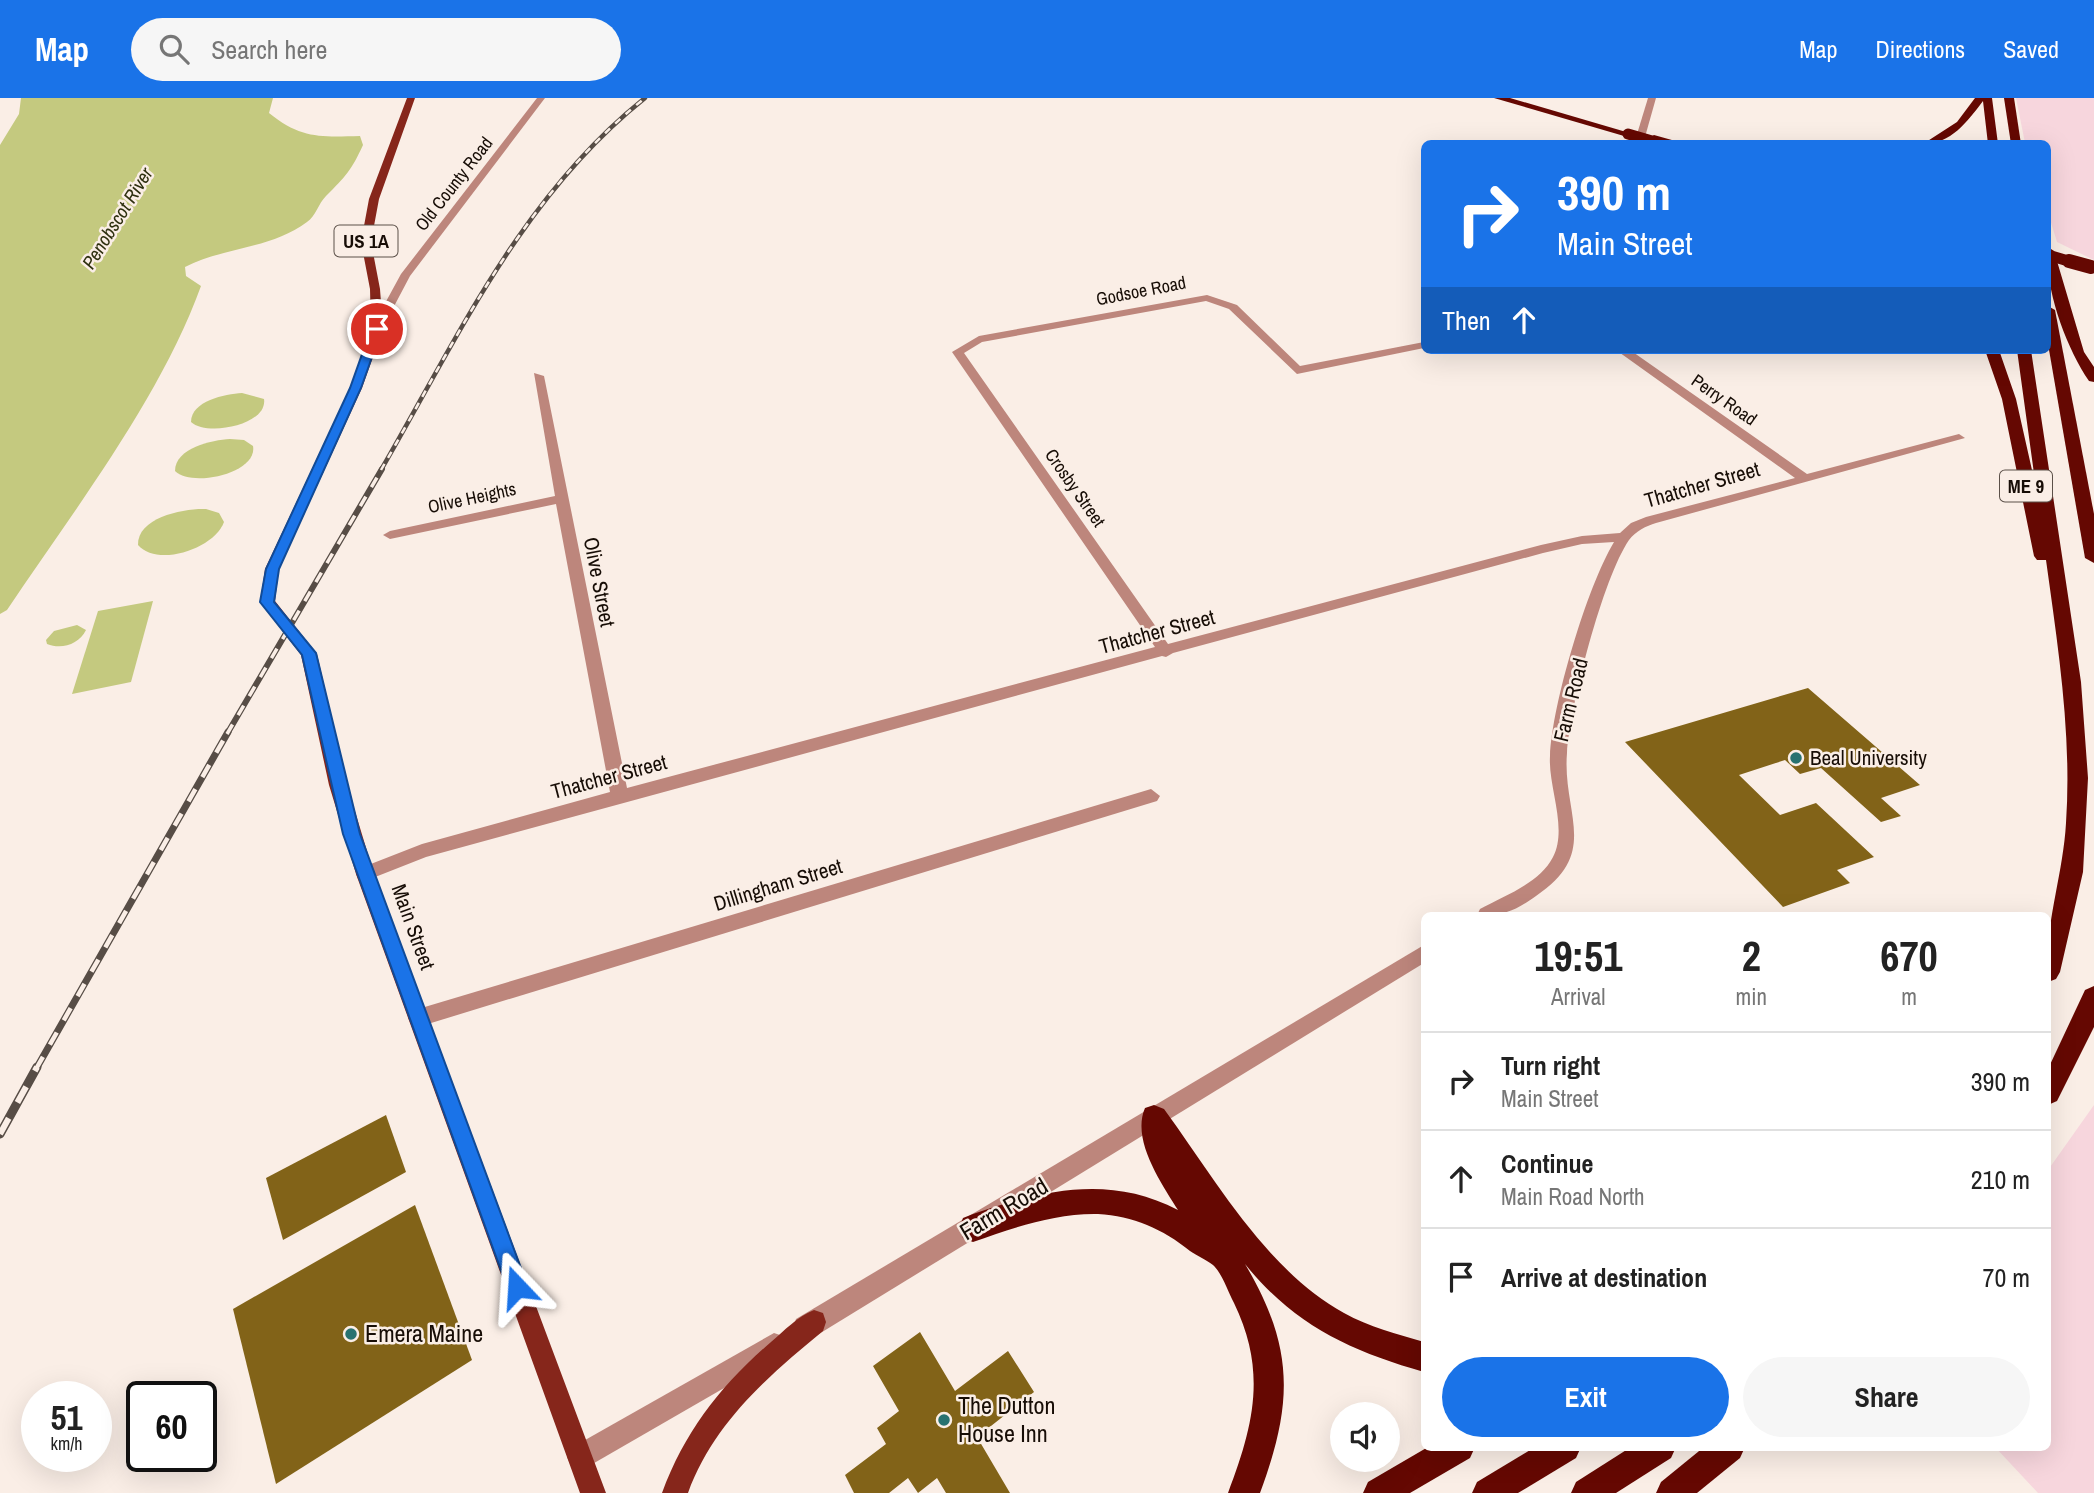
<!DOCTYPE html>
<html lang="en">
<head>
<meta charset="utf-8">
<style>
  body { margin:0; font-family:"Archivo Narrow",sans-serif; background:#f6f6f6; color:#222; height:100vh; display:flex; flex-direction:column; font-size:26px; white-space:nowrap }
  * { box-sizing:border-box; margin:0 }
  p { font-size:23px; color:#767676 }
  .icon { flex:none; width:38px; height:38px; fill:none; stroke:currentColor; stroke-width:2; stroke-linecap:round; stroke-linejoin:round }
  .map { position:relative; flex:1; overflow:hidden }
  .side { position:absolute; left:1421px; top:814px; width:630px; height:539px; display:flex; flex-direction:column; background:#fff; border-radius:10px; box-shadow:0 7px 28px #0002 }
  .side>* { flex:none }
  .hud { position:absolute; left:1421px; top:42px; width:630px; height:214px; border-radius:10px; box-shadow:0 7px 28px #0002; background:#1a73e8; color:#fff; overflow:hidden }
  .fabs { position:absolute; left:1330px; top:1304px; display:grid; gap:14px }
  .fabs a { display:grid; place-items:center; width:70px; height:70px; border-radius:50%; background:#fff; box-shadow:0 7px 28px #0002; font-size:35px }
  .speed { position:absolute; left:21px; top:1283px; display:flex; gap:14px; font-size:35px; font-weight:700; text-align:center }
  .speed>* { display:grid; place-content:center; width:91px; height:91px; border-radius:50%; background:#fff; box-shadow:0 7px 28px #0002; line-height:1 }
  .speed small { font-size:18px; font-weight:400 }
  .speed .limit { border:4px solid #111; border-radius:10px; background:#fff; color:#111 }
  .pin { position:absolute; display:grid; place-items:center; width:60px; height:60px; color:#fff; margin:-30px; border:4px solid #fff; border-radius:50%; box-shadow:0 2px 7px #0007 }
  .me { position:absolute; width:77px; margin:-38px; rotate:340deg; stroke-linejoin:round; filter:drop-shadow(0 0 5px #0008) }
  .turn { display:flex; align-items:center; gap:24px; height:147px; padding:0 21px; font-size:32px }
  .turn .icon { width:91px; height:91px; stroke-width:2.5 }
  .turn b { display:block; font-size:49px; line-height:60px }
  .then { display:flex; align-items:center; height:66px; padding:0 21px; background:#0003; gap:14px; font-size:26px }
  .eta { display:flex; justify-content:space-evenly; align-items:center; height:119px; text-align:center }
  .eta b { font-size:42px; font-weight:700; line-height:49px }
  .cta { display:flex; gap:14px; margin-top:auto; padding:14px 21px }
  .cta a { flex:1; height:80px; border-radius:42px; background:#1a73e8; color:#fff; font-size:28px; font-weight:700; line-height:80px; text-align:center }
  .cta a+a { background:#f6f6f6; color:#222 }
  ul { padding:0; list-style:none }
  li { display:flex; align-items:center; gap:21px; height:98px; padding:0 21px; border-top:2px solid #e0e0e0 }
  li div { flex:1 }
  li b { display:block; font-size:26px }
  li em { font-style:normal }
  header { display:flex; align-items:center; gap:42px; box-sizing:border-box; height:98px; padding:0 35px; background:#1a73e8; color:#fff }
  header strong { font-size:33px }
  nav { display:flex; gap:38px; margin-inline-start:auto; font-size:24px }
  .search { width:490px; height:63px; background:#f6f6f6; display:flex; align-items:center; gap:18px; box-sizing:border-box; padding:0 24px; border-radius:38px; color:#767676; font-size:26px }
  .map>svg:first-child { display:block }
  .green { fill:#f7d6dd }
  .water { fill:#c4c97f }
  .building { fill:#826318 }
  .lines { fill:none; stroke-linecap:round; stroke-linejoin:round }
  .minor { fill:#bd867c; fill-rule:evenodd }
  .major { fill:#86261b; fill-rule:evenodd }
  .highway { fill:#650802; fill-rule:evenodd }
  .rail-far3-casing { stroke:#574d46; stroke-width:4.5 }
  .rail-far2-casing { stroke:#574d46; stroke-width:6 }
  .rail-far1-casing { stroke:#574d46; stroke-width:7 }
  .rail-casing { stroke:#574d46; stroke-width:9 }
  .rail-far3 { stroke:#faeee6; stroke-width:2.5; stroke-dasharray:7; stroke-linecap:butt }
  .rail-far2 { stroke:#faeee6; stroke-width:3.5; stroke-dasharray:11; stroke-linecap:butt }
  .rail-far1 { stroke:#faeee6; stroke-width:4.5; stroke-dasharray:14; stroke-linecap:butt }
  .rail { stroke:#faeee6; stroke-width:6; stroke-dasharray:18; stroke-linecap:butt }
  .highway-bridge-far1 { stroke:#650802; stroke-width:11 }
  .highway-bridge { stroke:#650802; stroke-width:14 }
  .route { fill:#1a73e8; stroke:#114b97; stroke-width:2 }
  .poi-dot { fill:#287270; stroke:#faeee6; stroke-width:2.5 }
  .labels { text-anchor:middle; stroke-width:5; stroke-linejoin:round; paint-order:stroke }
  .far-street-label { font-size:18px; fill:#170d06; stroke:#faeee6 }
  .far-water-label { font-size:19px; font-style:italic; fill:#2f3110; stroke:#faeee6 }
  .shield { fill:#faeee6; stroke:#5b5049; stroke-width:2 }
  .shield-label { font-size:19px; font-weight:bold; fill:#170d06 }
  .street-label { font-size:21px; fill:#170d06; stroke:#faeee6 }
  .poi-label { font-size:21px; fill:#170d06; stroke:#faeee6; text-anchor:start }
  .near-street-label { font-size:24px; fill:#170d06; stroke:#faeee6 }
  .near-poi-label { font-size:24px; fill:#170d06; stroke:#faeee6; text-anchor:start }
</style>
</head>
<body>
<header>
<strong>Map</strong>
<div class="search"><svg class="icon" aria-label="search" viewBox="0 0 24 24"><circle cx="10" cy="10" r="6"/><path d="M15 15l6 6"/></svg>Search here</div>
<nav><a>Map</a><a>Directions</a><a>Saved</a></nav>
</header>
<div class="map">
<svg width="2094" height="1395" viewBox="0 0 2094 1395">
  <rect width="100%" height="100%" fill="#faeee6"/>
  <g class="green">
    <path d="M2016,0H2094V162L2057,144L2048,115V46L2025,45Z"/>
    <path d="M2094,1007V1395H2038L1995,1349H2048V1072Z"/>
  </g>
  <g class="water">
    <path d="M21,0H273L269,15C301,41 321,39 360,38L363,47C351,73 346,78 326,98C318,106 316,118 307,124C271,151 224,149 185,169L186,178L201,188C160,301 74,412 7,512L0,516V47L19,16Z"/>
    <path d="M242,295L264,301C268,327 207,339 191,324C191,303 225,296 242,295Z"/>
    <path d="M230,341L244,342L253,348C258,375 192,390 175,373C175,350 212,342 230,341Z"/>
    <path d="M206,411L219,415L224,424C215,450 158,470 138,447C137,419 185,410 206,411Z"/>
    <path d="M153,503L131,584L72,596L98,513Z"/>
    <path d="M77,527L86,532C79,546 62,552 47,546L46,542L54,533Z"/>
  </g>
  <g class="building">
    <path d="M1808,590L1920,687L1881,700L1901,718L1881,724L1821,670L1800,676L1785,662L1739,677L1780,717L1816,705L1874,759L1837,772L1850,785L1783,809L1625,644Z"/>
    <path d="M386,1017L406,1074L283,1142L266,1080Z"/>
    <path d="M415,1107L472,1262L276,1386L233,1211Z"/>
    <path d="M920,1234L955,1293L1008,1253L1034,1294L977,1339L1010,1395H946L937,1380L918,1395L908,1380L889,1395H854L845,1377L886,1346L877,1330L899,1313L873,1268Z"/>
  </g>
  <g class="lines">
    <g class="minor">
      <path d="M537,0H545L410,178L381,233H373L371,231L401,176Z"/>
      <path d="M1648,0H1656L1643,46H1634Z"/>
      <path d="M1207,197L1237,207L1300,268L1424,244V250L1297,276L1229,211L1206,203L982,244L964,255L1168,546L1541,447L1582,438L1620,435L1631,425L1646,419L1795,380L1616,252H1630L1807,376L1959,336L1965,340L1656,425C1646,428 1636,433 1629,442C1603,480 1570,607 1567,655C1562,715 1601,755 1536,798C1515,813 1503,818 1477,817L1480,811C1504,798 1540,785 1553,759C1568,730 1548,689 1550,658C1552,606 1587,489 1614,444L1582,446L1543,455L1173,555L1166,559L1162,558L426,759L365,783L358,781L356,776L358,771L422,746L610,694L556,406L390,441L383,437L390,433L555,398L534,275L544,278L627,690L1155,549L952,254L979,238Z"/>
      <path d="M1151,691L1160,698L1157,703L418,929L411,926L408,920L411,914L418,911Z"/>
      <path d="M1424,847V865L814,1239L805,1242L796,1239L793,1230L796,1221Z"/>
      <path d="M774,1235L783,1238L786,1247L783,1256L589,1368L580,1372L571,1368L567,1359L571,1350Z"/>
    </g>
    <g class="major">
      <path d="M407,0H415L379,101L371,144L380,191L383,231L362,290L279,471L275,503L317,556L347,687L374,776L606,1395H580L356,776L329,687L301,557L260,504L265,471L350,290L371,231L370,191L361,144L369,101Z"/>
      <path d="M814,1212L823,1215L826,1224L823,1233C768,1278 713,1326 688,1395H662C685,1333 721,1287 771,1244C784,1233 798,1218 814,1212Z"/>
    </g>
    <g class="highway">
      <path d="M1494,0H1510L1633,36L1624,38Z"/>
      <path d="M1975,0H1992L1998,46H1988L1983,3C1967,24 1951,46 1923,46L1957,24Z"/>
      <path d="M2004,0H2014L2021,46H2011Z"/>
      <path d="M1654,37L1679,44L1680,46L1650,42L1649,40Z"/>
      <path d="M2048,149L2054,153L2084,254L2094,269V284L2089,283C2066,249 2044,190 2048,149Z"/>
      <path d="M2048,208L2055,212L2094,416V465L2085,460L2048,246Z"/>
      <path d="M1985,252H1999L2016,301L2036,390L2017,252H2031L2081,584L2088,680L2083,774L2060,874L2056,881L2048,884C2043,831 2063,779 2066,725C2072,637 2058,549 2046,462H2037L2034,458L2002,301Z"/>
      <path d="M2094,888V929L2057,1003L2048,1007V971L2085,892Z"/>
      <path d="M1154,1007L1164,1011C1216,1082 1265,1171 1344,1215C1369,1229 1397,1236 1424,1244V1274C1350,1253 1294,1227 1245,1166C1295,1250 1293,1306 1260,1395H1228C1254,1327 1267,1273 1234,1205C1228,1194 1222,1175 1213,1167C1207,1162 1197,1158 1190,1153C1163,1131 1133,1118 1098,1116C1055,1115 1013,1130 973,1144L963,1140L959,1130L963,1120L973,1116C1042,1092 1110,1076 1178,1112C1162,1086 1131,1042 1145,1010Z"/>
      <path d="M1428,1349H1475L1470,1360L1410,1395H1363L1368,1384Z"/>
      <path d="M1535,1349H1581L1576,1360L1518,1395H1472L1477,1384Z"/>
      <path d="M1631,1349H1676L1671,1360L1616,1395H1571L1576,1384Z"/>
      <path d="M1704,1349H1745L1740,1360L1697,1395H1656L1661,1384Z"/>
    </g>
    <g class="rail-far3-casing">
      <path id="rail-far3" d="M381,372C458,239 522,98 645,0"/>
    </g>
    <g class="rail-far2-casing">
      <path id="rail-far2" d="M227,636L382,371"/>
    </g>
    <g class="rail-far1-casing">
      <path id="rail-far1" d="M36,971L228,634"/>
    </g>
    <g class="rail-casing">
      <path id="rail" d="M0,1036L37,969"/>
    </g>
    <use href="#rail-far3" class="rail-far3"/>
    <use href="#rail-far2" class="rail-far2"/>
    <use href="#rail-far1" class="rail-far1"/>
    <use href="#rail" class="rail"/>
    <g class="highway-bridge-far1">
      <path d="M1628,36L1652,43"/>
      <path d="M2048,157L2075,165"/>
    </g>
    <path class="highway-bridge" d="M2069,163L2091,169"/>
  </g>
  <path class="route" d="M377,228L382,231L361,290L279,471L274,504L316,555L360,736L528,1189L525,1197L517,1200L510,1197L507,1189L343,736L302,557L260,504L266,471L350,290L371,231Z"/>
  <g class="poi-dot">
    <circle cx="1796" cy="660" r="7"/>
    <circle cx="351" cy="1236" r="7"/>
    <circle cx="944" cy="1322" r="7"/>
  </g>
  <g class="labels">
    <g class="far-street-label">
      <text transform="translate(454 86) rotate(-52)" y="6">Old County Road</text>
      <text transform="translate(1141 193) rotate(-11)" y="6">Godsoe Road</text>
      <text transform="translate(1724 302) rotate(35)" y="6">Perry Road</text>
      <text transform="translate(1075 390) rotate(55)" y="6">Crosby Street</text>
      <text transform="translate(472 400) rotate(-12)" y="6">Olive Heights</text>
    </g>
    <g class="far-water-label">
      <text transform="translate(117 120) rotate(-58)" y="7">Penobscot River</text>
    </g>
    <g class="shield">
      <rect x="334.5" y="127.5" width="63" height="31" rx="5"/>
      <rect x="2000" y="372.5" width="52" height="31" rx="5"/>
    </g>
    <g class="shield-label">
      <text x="366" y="150">US 1A</text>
      <text x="2026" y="395">ME 9</text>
    </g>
    <g class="street-label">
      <text transform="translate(1702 387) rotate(-16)" y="7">Thatcher Street</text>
      <text transform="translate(599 484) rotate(79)" y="7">Olive Street</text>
      <text transform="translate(1157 534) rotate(-15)" y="7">Thatcher Street</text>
      <text transform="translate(1571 602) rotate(-76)" y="7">Farm Road</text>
      <text transform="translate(609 679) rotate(-15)" y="7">Thatcher Street</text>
      <text transform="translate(778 787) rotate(-17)" y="7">Dillingham Street</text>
      <text transform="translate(413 829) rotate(70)" y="7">Main Street</text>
    </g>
    <g class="poi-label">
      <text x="1810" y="667">Beal University</text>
    </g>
    <g class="near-street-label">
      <text transform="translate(1004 1111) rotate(-31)" y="8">Farm Road</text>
    </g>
    <g class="near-poi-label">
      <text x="365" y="1244">Emera Maine</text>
      <text x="958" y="1316">The Dutton<tspan x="958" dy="28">House Inn</tspan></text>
    </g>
  </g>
</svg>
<div class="fabs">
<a><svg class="icon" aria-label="sound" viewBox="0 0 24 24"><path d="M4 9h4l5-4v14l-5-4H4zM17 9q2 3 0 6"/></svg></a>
</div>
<div class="speed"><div>51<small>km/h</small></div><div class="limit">60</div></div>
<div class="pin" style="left:377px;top:231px;background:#d93025"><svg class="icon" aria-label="arrive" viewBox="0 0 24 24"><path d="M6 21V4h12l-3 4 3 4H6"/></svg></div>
<svg class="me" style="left:517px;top:1189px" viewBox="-20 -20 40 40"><path d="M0-17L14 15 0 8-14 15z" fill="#1a73e8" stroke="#fff" stroke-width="4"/></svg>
<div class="hud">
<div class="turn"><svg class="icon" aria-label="right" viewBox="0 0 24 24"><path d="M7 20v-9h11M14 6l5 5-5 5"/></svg><div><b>390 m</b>Main Street</div></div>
<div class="then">Then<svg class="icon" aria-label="ahead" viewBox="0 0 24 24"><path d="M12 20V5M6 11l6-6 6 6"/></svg></div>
</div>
<section class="side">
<div class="eta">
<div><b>19:51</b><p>Arrival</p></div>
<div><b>2</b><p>min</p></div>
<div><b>670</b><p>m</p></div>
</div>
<ul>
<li><svg class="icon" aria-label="right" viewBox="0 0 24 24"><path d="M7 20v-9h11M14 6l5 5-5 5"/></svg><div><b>Turn right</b><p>Main Street</p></div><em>390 m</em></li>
<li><svg class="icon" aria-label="ahead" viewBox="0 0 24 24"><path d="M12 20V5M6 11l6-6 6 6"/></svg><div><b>Continue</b><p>Main Road North</p></div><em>210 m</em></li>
<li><svg class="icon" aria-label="arrive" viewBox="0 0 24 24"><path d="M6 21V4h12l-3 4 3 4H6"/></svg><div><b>Arrive at destination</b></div><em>70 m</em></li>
</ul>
<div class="cta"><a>Exit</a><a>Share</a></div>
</section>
</div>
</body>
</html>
